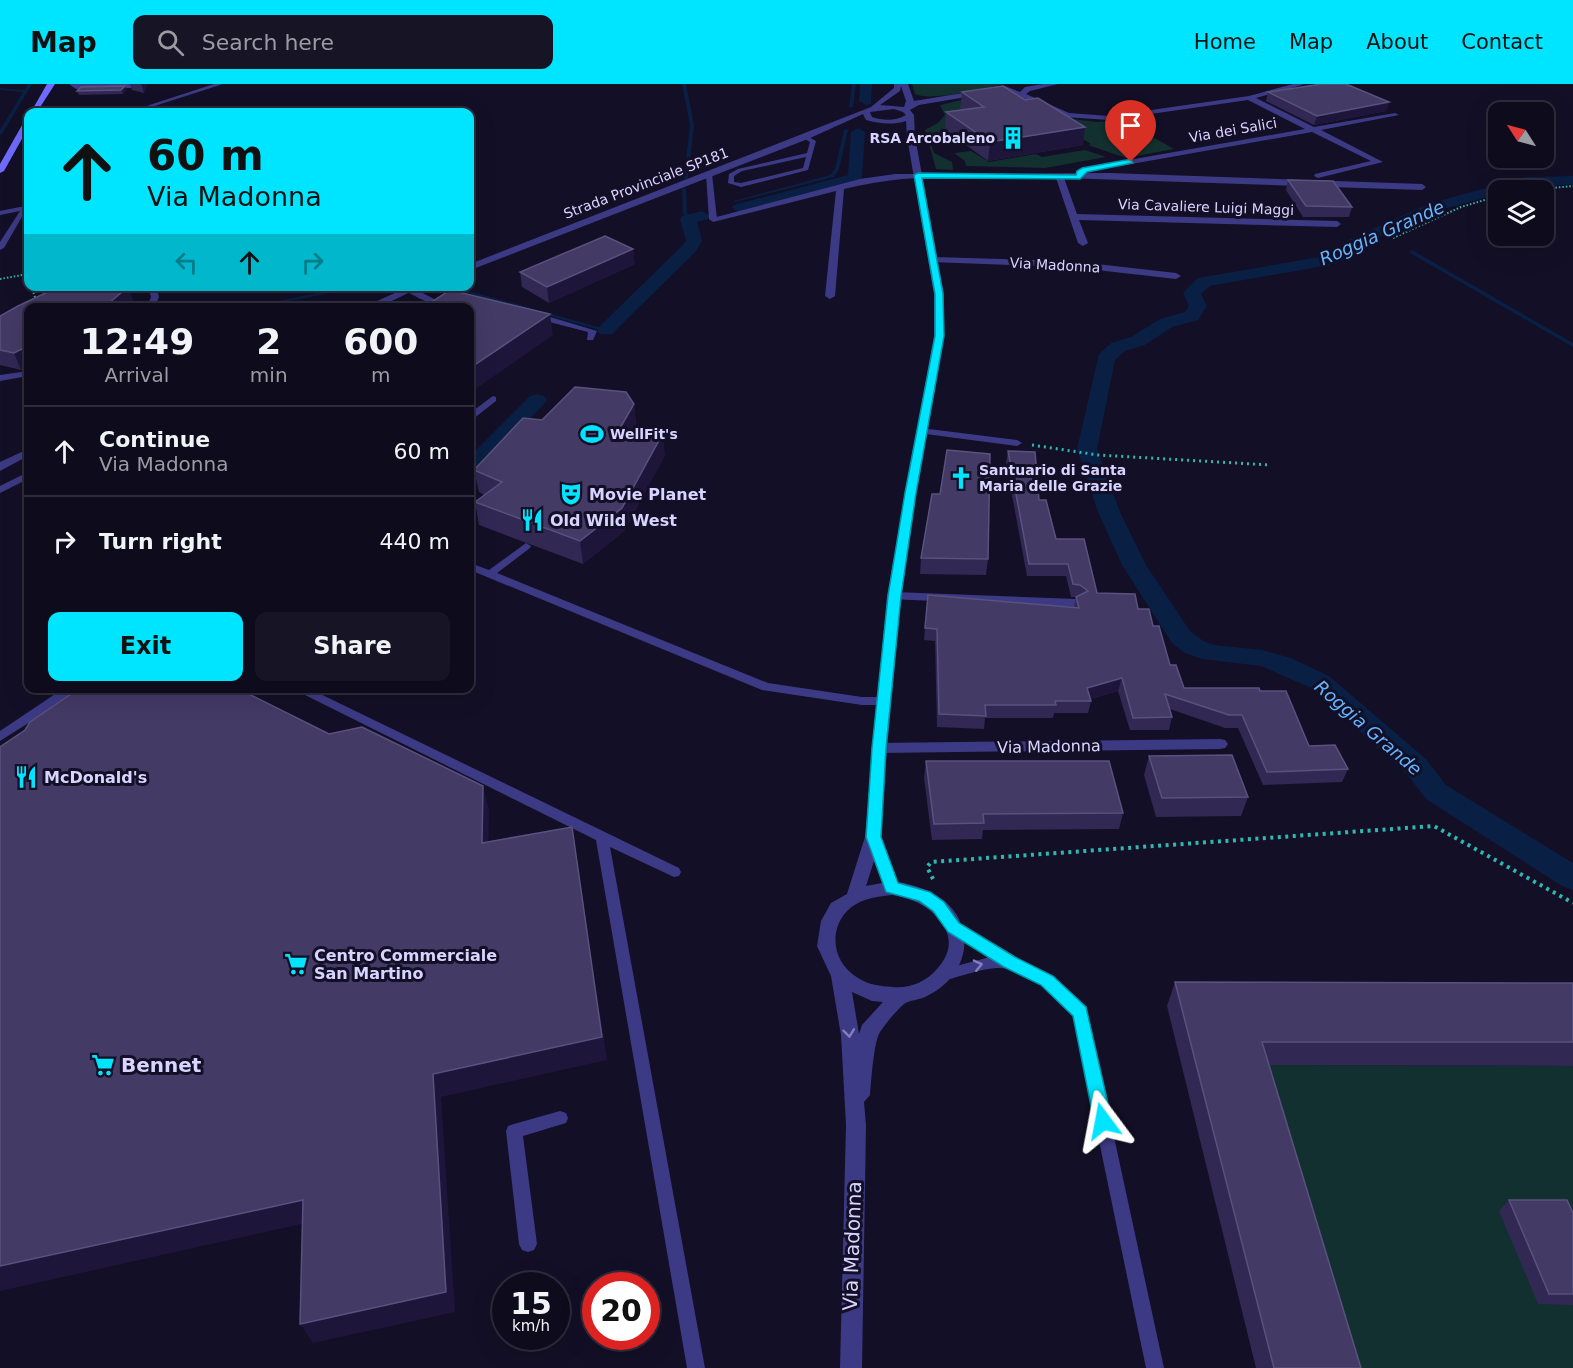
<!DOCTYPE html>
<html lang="en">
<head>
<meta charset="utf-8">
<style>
  body { margin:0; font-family:"DejaVu Sans",sans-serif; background:#171425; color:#f1f3f6; height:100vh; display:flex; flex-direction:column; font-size:22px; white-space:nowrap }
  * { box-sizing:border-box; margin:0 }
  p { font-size:20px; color:#9b9ba3 }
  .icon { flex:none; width:33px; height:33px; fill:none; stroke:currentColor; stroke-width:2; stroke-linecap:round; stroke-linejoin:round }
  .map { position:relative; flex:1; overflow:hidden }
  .panel { position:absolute; left:24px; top:219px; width:450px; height:390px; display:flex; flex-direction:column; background:#0e0b1c; border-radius:12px; box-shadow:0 6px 24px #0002,0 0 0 2px #2e2b3b }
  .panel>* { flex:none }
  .top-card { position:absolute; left:24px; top:24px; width:450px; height:183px; border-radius:12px; box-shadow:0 6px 24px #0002,0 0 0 2px #2e2b3b; background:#00e5ff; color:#111; overflow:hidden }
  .needle { width:39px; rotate:306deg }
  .controls { position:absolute; left:1488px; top:18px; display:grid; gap:12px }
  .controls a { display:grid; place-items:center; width:66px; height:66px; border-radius:12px; background:#0e0b1c; box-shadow:0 6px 24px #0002,0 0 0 2px #2e2b3b; font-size:30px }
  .speed { position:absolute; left:492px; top:1188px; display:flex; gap:12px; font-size:30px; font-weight:700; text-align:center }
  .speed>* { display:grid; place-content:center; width:78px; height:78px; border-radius:50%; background:#0e0b1c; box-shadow:0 6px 24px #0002,0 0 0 2px #2e2b3b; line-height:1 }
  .speed small { font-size:15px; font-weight:400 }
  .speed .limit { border:9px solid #d22; background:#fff; color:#111 }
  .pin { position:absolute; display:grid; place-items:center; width:51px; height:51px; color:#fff; margin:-62px -26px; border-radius:50% 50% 50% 0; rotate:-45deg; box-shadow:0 0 6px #0007 }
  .pin .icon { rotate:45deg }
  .me { position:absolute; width:66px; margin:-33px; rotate:347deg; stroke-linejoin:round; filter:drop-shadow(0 0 4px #0008) }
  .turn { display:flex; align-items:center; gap:21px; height:126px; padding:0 24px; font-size:27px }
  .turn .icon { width:78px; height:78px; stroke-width:2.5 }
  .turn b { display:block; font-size:42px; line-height:51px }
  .lanes { display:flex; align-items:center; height:57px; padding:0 24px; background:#0003; justify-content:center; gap:30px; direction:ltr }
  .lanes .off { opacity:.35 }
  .eta { display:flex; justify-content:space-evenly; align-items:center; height:102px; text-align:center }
  .eta b { font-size:36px; font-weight:800; line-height:42px }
  .primary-button { display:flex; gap:12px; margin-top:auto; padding:12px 24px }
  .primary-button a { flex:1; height:69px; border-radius:12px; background:#00e5ff; color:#111; font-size:24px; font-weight:800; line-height:69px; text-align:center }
  .primary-button a+a { background:#171425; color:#f1f3f6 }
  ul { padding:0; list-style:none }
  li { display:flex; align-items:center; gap:18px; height:90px; padding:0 24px; border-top:2px solid #2e2b3b }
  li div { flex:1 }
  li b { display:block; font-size:22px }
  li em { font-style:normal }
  header { display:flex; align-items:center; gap:36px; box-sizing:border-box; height:84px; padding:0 30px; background:#00e5ff; color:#111 }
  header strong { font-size:28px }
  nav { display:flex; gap:33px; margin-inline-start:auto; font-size:21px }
  .search { width:420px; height:54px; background:#171425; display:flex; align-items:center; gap:15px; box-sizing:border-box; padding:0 21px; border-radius:12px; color:#9b9ba3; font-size:22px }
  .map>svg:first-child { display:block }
  .green { fill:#12302f }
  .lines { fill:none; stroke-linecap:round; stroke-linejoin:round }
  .stream { fill:#0a1f44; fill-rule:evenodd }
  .canal { fill:#0a1f44; fill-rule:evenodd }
  .path-far2 { stroke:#2fb8b0; stroke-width:2; stroke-dasharray:1.5 2; stroke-linecap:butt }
  .path-far1 { stroke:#2fb8b0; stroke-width:3; stroke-dasharray:2 4; stroke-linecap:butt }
  .path { stroke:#2fb8b0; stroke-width:4; stroke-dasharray:3 4.5; stroke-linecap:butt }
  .service { fill:#3d3a85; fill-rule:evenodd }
  .minor { fill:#3d3a85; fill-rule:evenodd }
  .tertiary { fill:#3d3a85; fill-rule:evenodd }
  .secondary { fill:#6f6bff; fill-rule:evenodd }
  .wall { fill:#312854 }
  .shaded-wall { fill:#1d163a }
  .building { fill:#433a66; stroke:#5a527e; stroke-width:1.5 }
  .oneway { stroke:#837fbc }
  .route { fill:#00e5ff; stroke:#0095a6; stroke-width:1.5 }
  .labels { text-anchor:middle; stroke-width:6; stroke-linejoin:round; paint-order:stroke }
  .far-street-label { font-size:14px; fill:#d9d4ff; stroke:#130f26 }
  .far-poi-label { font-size:14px; font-weight:bold; fill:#d9d4ff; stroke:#130f26; text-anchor:start }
  .poi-label { font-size:16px; font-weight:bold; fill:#d9d4ff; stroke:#130f26; text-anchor:start }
  .street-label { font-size:16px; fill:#d9d4ff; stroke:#130f26 }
  .water-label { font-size:18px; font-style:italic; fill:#62b6ff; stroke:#130f26 }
  .near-poi-label { font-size:20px; font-weight:bold; fill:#d9d4ff; stroke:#130f26; text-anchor:start }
  .near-street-label { font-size:20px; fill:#d9d4ff; stroke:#130f26 }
</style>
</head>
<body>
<header>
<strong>Map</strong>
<div class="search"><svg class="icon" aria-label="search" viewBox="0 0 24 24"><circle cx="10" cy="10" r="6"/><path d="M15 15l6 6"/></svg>Search here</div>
<nav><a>Home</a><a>Map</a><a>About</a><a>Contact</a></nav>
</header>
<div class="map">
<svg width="1573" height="1284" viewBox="0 0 1573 1284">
  <rect width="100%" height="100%" fill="#130f26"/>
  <g class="green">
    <path d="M912,0H1004C985,4 930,18 915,10Z"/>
    <path d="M961,16L972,23L959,26L981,40L943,46L955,56L931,61L934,69L952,78L953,86L936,85L925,46L938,39L945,31L940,21Z"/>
    <path d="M1042,31L1096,38L1123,36L1174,65L1126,74L1088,61L1091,60Z"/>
    <path d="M1085,66L1106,73L1045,84L966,82L965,77L954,69L971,67L989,78L1036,70L1042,73Z"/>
    <path d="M1251,981L1573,982V1284H1339Z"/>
  </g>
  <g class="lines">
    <g class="stream">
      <path d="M28,0H32L2,50L0,51V46L23,8L0,6V4L25,6Z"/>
      <path d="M682,0H686L694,41L688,94L686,95L684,94L690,41Z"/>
      <path d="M852,0H856L853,23L851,24L849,23Z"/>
      <path d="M846,45L848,46L839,85L834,93L735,118L733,117L830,91L835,85L844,46Z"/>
      <path d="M684,104L686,105L687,129L690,135L688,136H686L683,129L682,105Z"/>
      <path d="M1412,166L1573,259V263L1410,169V167Z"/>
      <path d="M351,202H364L257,224H244Z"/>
      <path d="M441,202H451L609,246L604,247Z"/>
    </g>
    <g class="canal">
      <path d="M860,0H872L871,20L866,21L859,17Z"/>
      <path d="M858,44L865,48L862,94L860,97L740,129L732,124L734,121L848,91L851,48Z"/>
      <path d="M1573,92V100L1498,106V110L1440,126L1356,164L1350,173L1335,180L1210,202L1201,210L1207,222L1198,236L1172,243L1145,261L1125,267L1115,276L1097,365L1120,428L1146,481L1190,547L1203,557L1214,561L1262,566L1291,574L1329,592L1426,675L1446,701L1573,779V806L1562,802L1426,715L1406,689L1311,604L1261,582L1202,575L1185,569L1172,559L1122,481L1098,428L1077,365L1099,270L1111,259L1131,253L1160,235L1185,228L1189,222L1183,209L1198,194L1325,172L1338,165L1344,158L1428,120L1526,93Z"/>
      <path d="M702,127L710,132L708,135L697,138L702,157L696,167L612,250H600L597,246L600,242L683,161L686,157L680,135L682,132Z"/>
      <path d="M537,310L544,312L547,316L544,320L478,389L470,390V372L530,312Z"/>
    </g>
    <g class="path-far2">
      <path d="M1531,106L1573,102"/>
      <path d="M1393,154L1461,123L1498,112"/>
      <path d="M0,195L28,190"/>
      <path d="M31,202L36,216"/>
    </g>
    <path class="path-far1" d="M1032,361L1098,371L1270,381"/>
    <path class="path" d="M933,795L927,783L931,778L1434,742L1573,819"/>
    <g class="service">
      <path d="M69,0H131L134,2L131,4L76,5Z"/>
      <path d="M214,0H223L136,28H128Z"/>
      <path d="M803,52H807L816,57L808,86L741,103L728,99L729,90L738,85L807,69L810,58L803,54ZM806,73L803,84L741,99L734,98V92L742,87Z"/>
      <path d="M709,88L712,90L717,135L713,137L709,135L706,90Z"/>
      <path d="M25,122L28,123V128L23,131L4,164L0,166V158L20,127L0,131V127Z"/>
      <path d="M148,202H156L159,213L154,224H146L151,213Z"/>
      <path d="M407,204H413L436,216L447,215L451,217C435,226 422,215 407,208Z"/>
      <path d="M534,230H540L597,247L593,256H587L588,248L534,234Z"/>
      <path d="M28,287V292L0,297V291Z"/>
      <path d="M493,312L496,313V317L473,335L470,336V329Z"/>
      <path d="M921,344L1017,356L1022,359L1017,362L918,349V345Z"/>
      <path d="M28,388V395L0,409V402Z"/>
      <path d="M526,459L531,462L530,464L497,489L768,599L862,613H884L890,617L884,621H862L762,606L470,486V479L489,486Z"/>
      <path d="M64,604H79L69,612L59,632H51L49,629L52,624L0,657V647Z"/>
      <path d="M291,604H308L679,784L681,788L679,792L674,793L610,763L705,1284H687L596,756Z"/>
      <path d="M954,837L1014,874L1052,892L1085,924L1087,928L1164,1284H1146L1073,931C1053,911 1028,882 996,884C980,885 962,892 946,896L941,894L939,890L941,886L990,873L949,847L947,843L949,839Z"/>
      <path d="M560,1027L566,1029L568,1034L566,1039L523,1052L537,1160L534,1166L528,1168L522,1166L519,1160L506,1047L508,1042L514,1040Z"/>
    </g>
    <g class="minor">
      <path d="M1043,0H1058L1030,7L1026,10L1069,29L1109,32L1249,12L1293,0H1305L1256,14L1314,43L1395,29L1399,31L1321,46L1383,78L1318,94L1314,92L1315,90L1371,77L1312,48L1092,87H1089V83L1305,45L1248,16L1109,36L1065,33L1001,4L1005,2L1020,8L1025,3Z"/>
      <path d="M981,6L984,10L919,21L906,28L902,26L914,17Z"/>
      <path d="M1110,89L1422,100L1426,103L1422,106L1064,94L1077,130L1337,137L1341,140L1337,143L1079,136L1088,159L1083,162L1078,159L1056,94C986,94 912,87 844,105L835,212L830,215L825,212L836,107L713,138L709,135L860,95L895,90Z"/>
      <path d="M934,173L1070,177L1176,189L1181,192L1176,195L1070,183L931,178L929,176Z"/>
      <path d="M894,508L1076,515L1083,519L1076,523L889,515L887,512Z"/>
      <path d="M1220,655L1225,656L1228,660L1225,664L1220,665L879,669L874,668L871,664L874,660L879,659Z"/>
    </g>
    <g class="tertiary">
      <path d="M894,0H908L914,17L910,26L914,31L915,53L944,210V252L916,409L901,512L887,664L881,753L898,798C921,802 948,812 959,835C974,867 956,899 925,913C919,916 909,916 904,920C896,927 886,939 880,948C874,956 871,998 870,1011L864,1018L866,1041L862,1284H840L846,1041L841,951L831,892L817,862L821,837L831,819L847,810L865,753L887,512L934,252V210L907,53L906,37C893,41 880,40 866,36L863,30L808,55L473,185L470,186V180L871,23L894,4ZM901,2L906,17L904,23L880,21L900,7ZM894,25L903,28L906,31C895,37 884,37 872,33L870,28ZM874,777L882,799L866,802ZM892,811C927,815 970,849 937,885C926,898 909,905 892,903C880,902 869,901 858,894C825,875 829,828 865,816C874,813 883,812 892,811ZM852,908L872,917L883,918L862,941L859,950Z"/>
      <path d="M410,202H423L377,224H362Z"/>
      <path d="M28,365V372L0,387V378Z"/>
    </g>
    <g class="secondary">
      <path d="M47,0H55L37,28H31Z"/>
      <path d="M25,36H28V44L4,87L0,89V80Z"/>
    </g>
  </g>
  <g class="wall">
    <path d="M130,0H147L144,9L132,6Z"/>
    <path d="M125,2L126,6L123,10L79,11L77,7Z"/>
    <path d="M962,8L1025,16L1083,61L988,77L945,46L946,28L960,26Z"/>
    <path d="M1268,8L1389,18L1386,27L1314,41L1266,17Z"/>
    <path d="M1288,96L1352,123L1349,133H1303L1286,106Z"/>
    <path d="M635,180L549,219L522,203L520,188Z"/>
    <path d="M128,203L134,219L21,286L0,281V232Z"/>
    <path d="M634,320L636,342L634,346L665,371L624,447L583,480L479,441L475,418L484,411L479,408L474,386L542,336Z"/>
    <path d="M1008,367L1039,416L1056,455L1097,509L1138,525L1153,542L1170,581L1184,604L1260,607L1309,662L1348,685L1342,698L1263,701L1238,644H1225L1170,625L1172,633L1169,646H1130L1118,607L1090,615L1091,617L1088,629H1054L1053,634H985L984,645L937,643L935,557L924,556L928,511L1074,524L1076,513H1071L1066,492H1027L1006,379Z"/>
    <path d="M921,474L988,475L986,491L920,490Z"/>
    <path d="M1149,672L1248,713L1241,732L1156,733L1144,691Z"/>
    <path d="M926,677L1123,729L1119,745L983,746L982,755L932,756L924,694Z"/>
    <path d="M1175,898L1573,899V982L1269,981L1361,1284H1256L1167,922Z"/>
    <path d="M1509,1116L1573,1129V1221L1538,1220L1499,1127Z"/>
  </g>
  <g class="shaded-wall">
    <path d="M141,0H147L144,9Z"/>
    <path d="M125,2L126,6L123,10L121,6Z"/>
    <path d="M1389,18L1386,27L1314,41L1317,32Z"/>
    <path d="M1085,43L1083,61L988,77L990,58Z"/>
    <path d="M633,165L635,180L549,219L547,203Z"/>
    <path d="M128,203L134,219L128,224H103Z"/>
    <path d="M550,230L553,251L470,309V284Z"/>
    <path d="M28,262V282L21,286L14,269Z"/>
    <path d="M634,320L636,342L622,366L620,344Z"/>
    <path d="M663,349L665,371L624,447L583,480L580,457Z"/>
    <path d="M1122,594L1118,607L1085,616L1087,604Z"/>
    <path d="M483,702L489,726L488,783L482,759Z"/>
    <path d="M572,743L607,976L441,1013L455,1228L313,1259L300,1240L433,990Z"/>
    <path d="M303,1116L315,1137L0,1207V1182Z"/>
  </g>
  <g class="building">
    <path d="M1322,0H1346L1389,18L1317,32L1268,8Z"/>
    <path d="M125,2L121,6L77,7L81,3Z"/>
    <path d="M1003,2L1025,16L1038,14L1085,43L990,58L946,28L984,23L962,8Z"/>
    <path d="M1288,96L1333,97L1352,123L1306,122Z"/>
    <path d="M28,113V167H26L24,114Z"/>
    <path d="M605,152L633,165L547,203L520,188Z"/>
    <path d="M60,202L128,203L103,224H28V262L14,269L0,266V232L18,222Z"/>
    <path d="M450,206L550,230L470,284V224H422Z"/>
    <path d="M575,303L626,308L634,320L620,344L663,349L622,424L580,457L475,418L502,398L474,386L523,334L542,336Z"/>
    <path d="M947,366L990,370L988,475L921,474L932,410H940Z"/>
    <path d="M1008,367L1035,368L1039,416H1046L1056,455H1084L1097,509L1135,510L1138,525H1149L1153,542H1159L1170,581H1176L1184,604H1259L1260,607H1286L1309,662L1335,661L1348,685L1267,688L1242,631H1229L1165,610L1172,633L1133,634L1122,594L1087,604L1091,617H1055L1056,621H985L986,632L939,630L937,545L925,544L928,511L1079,524L1076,513L1088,507L1080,501L1073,500L1068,480H1029Z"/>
    <path d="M80,604H237L329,650L362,643L483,702L482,759L572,743L602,953L433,990L446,1208L300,1240L303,1116L0,1182V663L25,646L30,638Z"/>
    <path d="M1232,671L1248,713L1162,714L1149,672Z"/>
    <path d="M926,677H1109L1123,729L983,730L984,739L934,740Z"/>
    <path d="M1175,898L1573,899V958H1262L1361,1284H1274Z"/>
    <path d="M1509,1116H1567L1573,1129V1210H1549Z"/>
  </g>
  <defs><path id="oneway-chevron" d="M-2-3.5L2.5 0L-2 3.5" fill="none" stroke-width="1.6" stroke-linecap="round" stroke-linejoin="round" transform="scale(1.5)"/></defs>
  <g class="oneway">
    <use href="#oneway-chevron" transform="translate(978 881) rotate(-13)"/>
    <use href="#oneway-chevron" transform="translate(849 949) rotate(83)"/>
  </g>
  <path class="route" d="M1131,75L1133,79L1087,88L1080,95L922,94L943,210L944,252L916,409L901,512L886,664L881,753L898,799L930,808L944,818L959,839L1015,873L1053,892L1086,923L1112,1037L1110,1043L1103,1045L1097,1043L1094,1037L1073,932L1041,901L1004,883L948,848L933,827L919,817L886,808L866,753L872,664L888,512L905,409L935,252V210L914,91L918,89L1076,91L1077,87L1082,84Z"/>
  <defs>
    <g id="building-bare" transform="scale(1.8)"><path d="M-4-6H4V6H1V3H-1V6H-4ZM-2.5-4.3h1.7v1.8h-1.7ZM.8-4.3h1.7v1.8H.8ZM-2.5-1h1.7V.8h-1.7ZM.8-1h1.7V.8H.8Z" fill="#00e5ff" stroke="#130f26" stroke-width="2.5" paint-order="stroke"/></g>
    <g id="stadium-bare" transform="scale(1.8)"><path d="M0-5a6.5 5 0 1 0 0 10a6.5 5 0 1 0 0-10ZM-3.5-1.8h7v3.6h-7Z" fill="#00e5ff" stroke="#130f26" stroke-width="2.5" paint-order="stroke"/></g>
    <g id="church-bare" transform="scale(1.8)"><path d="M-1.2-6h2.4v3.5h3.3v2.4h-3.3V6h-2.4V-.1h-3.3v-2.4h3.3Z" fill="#00e5ff" stroke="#130f26" stroke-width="2.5" paint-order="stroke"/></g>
    <g id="theatre-bare" transform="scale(1.8)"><path d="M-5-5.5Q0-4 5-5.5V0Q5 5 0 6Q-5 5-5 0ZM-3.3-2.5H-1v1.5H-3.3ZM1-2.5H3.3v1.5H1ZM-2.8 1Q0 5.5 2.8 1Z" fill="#00e5ff" stroke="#130f26" stroke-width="2.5" paint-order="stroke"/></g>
    <g id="restaurant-bare" transform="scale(1.8)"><path d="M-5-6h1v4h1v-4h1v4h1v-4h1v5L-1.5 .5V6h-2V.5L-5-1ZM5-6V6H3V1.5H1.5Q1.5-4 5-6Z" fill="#00e5ff" stroke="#130f26" stroke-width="2.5" paint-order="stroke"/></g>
    <g id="supermarket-bare" transform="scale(1.8)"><path d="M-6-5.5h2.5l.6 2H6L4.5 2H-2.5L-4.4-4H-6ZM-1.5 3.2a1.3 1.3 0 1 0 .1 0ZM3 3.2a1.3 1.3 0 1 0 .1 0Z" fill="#00e5ff" stroke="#130f26" stroke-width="2.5" paint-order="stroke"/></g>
  </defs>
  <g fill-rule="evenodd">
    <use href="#building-bare" x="1013" y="54"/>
    <use href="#stadium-bare" x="592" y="350"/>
    <use href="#church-bare" x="961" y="394"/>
    <use href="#theatre-bare" x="571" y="410"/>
    <use href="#restaurant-bare" x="532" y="436"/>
    <use href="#restaurant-bare" x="26" y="693"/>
    <use href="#supermarket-bare" x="296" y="880"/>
    <use href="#supermarket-bare" x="103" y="981"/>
  </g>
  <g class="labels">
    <g class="far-street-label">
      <text transform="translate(1233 46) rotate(-10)" y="5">Via dei Salici</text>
      <text transform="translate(646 99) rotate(-21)" y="5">Strada Provinciale SP181</text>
      <text transform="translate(1206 123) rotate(2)" y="5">Via Cavaliere Luigi Maggi</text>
      <text transform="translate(1055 181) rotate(3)" y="5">Via Madonna</text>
    </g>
    <g class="far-poi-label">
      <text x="995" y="59" text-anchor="end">RSA Arcobaleno</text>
      <text x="610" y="355">WellFit's</text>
      <text x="979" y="391">Santuario di Santa<tspan x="979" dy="16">Maria delle Grazie</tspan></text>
    </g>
    <g class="poi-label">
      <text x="589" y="416">Movie Planet</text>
      <text x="550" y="442">Old Wild West</text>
      <text x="44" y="699">McDonald's</text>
      <text x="314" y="877">Centro Commerciale<tspan x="314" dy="18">San Martino</tspan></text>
    </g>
    <g class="street-label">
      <text transform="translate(1049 662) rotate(-1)" y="6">Via Madonna</text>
    </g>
    <g class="water-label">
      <text transform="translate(1382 149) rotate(-24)" y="6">Roggia Grande</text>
      <text transform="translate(1368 644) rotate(41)" y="6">Roggia Grande</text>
    </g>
    <g class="near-poi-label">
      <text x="121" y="988">Bennet</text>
    </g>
    <g class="near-street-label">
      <text transform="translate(852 1162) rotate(-88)" y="7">Via Madonna</text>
    </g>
  </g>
</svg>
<div class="controls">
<a><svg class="needle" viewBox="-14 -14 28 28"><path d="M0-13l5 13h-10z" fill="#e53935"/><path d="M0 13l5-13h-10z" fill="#9b9ba3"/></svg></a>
<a><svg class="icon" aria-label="layers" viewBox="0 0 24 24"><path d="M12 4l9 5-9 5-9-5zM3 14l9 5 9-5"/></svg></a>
</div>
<div class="speed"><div>15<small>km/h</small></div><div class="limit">20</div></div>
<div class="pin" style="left:1131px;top:78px;background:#d93025"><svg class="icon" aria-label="arrive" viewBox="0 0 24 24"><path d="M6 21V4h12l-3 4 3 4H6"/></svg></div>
<svg class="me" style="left:1103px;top:1037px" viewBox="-20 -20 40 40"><path d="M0-17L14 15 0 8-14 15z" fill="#00e5ff" stroke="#fff" stroke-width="4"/></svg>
<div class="top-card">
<div class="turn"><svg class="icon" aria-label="ahead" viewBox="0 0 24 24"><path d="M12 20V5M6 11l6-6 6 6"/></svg><div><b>60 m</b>Via Madonna</div></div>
<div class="lanes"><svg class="icon off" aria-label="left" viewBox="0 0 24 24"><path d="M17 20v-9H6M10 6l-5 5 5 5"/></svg><svg class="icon" aria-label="ahead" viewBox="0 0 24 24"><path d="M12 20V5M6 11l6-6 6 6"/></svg><svg class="icon off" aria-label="right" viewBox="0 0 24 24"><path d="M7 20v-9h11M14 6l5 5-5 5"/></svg></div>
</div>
<section class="panel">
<div class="eta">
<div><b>12:49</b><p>Arrival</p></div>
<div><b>2</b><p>min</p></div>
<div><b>600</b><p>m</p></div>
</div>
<ul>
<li><svg class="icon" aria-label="ahead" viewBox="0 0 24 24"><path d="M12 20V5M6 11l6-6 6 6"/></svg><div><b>Continue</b><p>Via Madonna</p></div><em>60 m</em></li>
<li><svg class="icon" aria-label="right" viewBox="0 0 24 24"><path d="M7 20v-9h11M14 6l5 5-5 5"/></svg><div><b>Turn right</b></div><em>440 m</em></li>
</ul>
<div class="primary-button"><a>Exit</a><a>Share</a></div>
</section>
</div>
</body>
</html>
